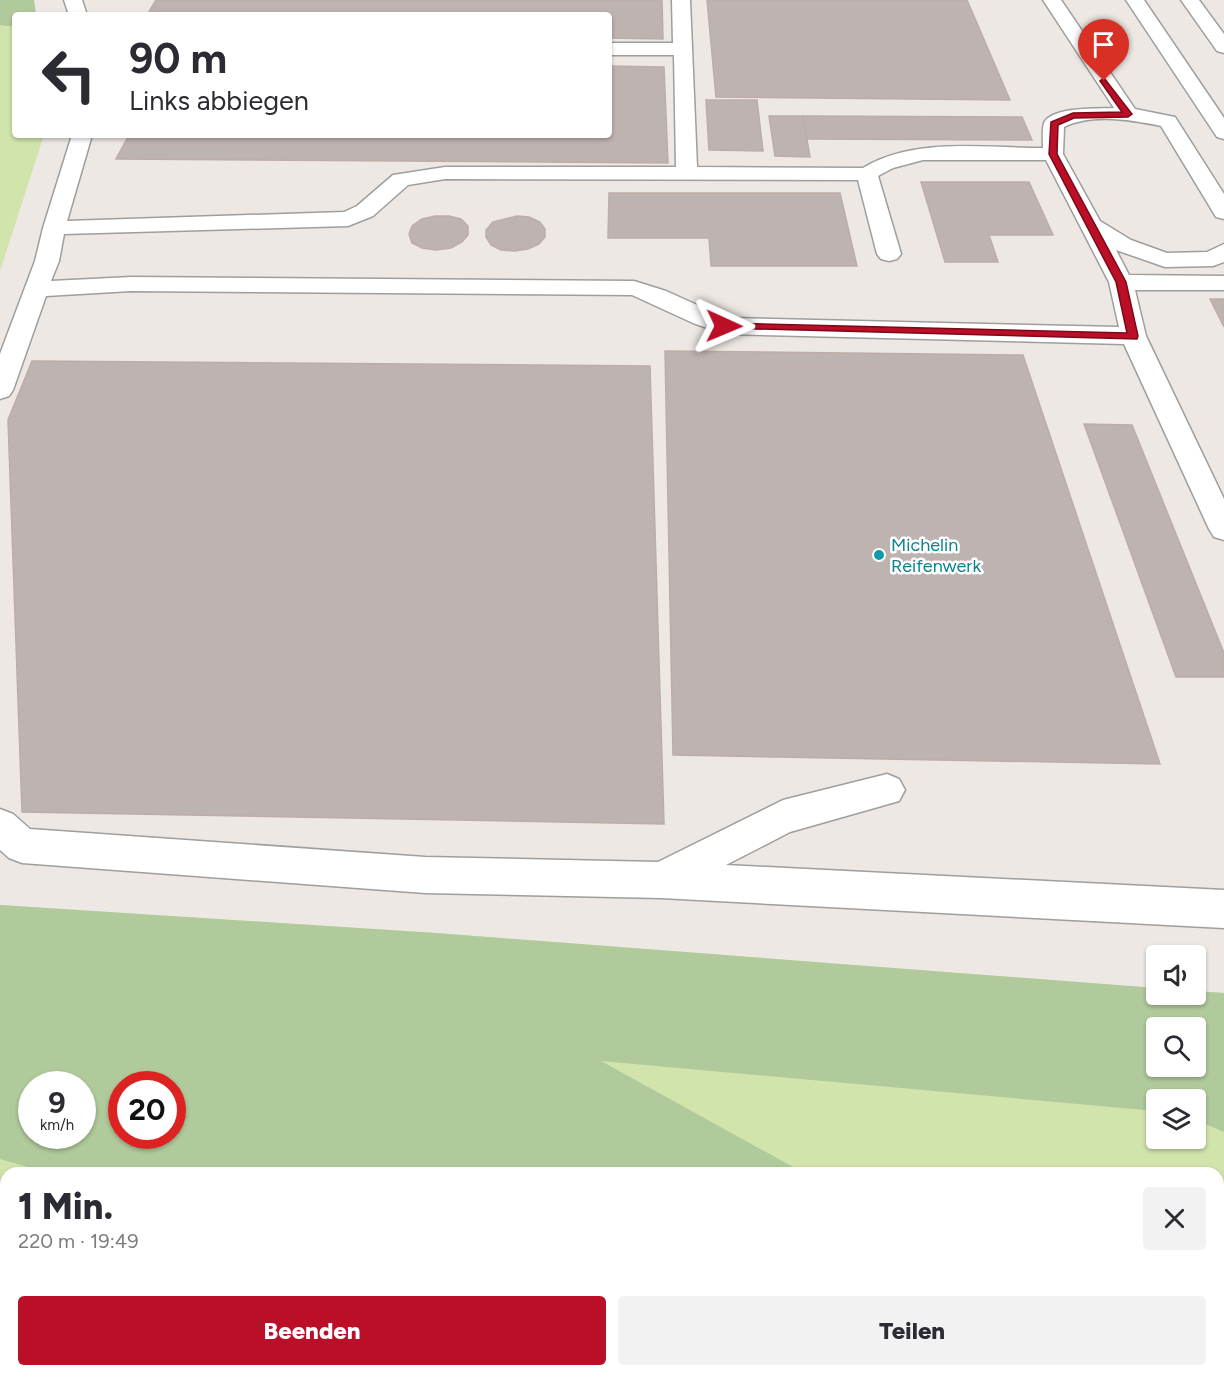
<!DOCTYPE html>
<html lang="de">
<head>
<meta charset="utf-8">
<style>
  body { margin:0; font-family:Figtree,sans-serif; background:#f2f2f3; color:#2b2b33; height:100vh; display:flex; flex-direction:column; font-size:22px; white-space:nowrap }
  * { box-sizing:border-box; margin:0 }
  p { font-size:20px; color:#7c7c81 }
  .icon { flex:none; width:33px; height:33px; fill:none; stroke:currentColor; stroke-width:2; stroke-linecap:round; stroke-linejoin:round }
  .map { position:relative; flex:1; overflow:hidden }
  .side { position:absolute; left:0px; top:1167px; width:1224px; height:210px; display:flex; flex-direction:column; background:#fff; border-radius:18px 18px 0 0; box-shadow:0 2px 4px #0004 }
  .side>* { flex:none }
  .guide { position:absolute; left:12px; top:12px; width:600px; height:126px; border-radius:6px; box-shadow:0 2px 4px #0004; background:#fff; color:#2b2b33; overflow:hidden }
  .controls { position:absolute; left:1146px; top:945px; display:grid; gap:12px }
  .controls a { display:grid; place-items:center; width:60px; height:60px; border-radius:6px; background:#fff; box-shadow:0 2px 4px #0004; font-size:30px }
  .speed { position:absolute; left:18px; top:1071px; display:flex; gap:12px; font-size:30px; font-weight:700; text-align:center }
  .speed>* { display:grid; place-content:center; width:78px; height:78px; border-radius:50%; background:#fff; box-shadow:0 2px 4px #0004; line-height:1 }
  .speed small { font-size:15px; font-weight:400 }
  .speed .limit { border:9px solid #d22; background:#fff; color:#111 }
  .pin { position:absolute; display:grid; place-items:center; width:51px; height:51px; color:#fff; margin:-62px -26px; border-radius:50% 50% 50% 0; rotate:-45deg; box-shadow:0 0 6px #0007 }
  .pin .icon { rotate:45deg }
  .me { position:absolute; width:66px; margin:-33px; rotate:91deg; stroke-linejoin:round; filter:drop-shadow(0 0 4px #0008) }
  .turn { display:flex; align-items:center; gap:21px; height:126px; padding:0 18px; font-size:27px }
  .turn .icon { width:78px; height:78px; stroke-width:2.5 }
  .turn b { display:block; font-size:42px; line-height:51px }
  .round { display:grid; place-items:center; flex:none; width:63px; height:63px; border-radius:6px; background:#f2f2f3 }
  .overview { display:flex; align-items:center; justify-content:space-between; height:102px; padding:0 18px }
  h1 { font-size:36px; font-weight:800; line-height:45px }
  .action { display:flex; gap:12px; margin-top:auto; padding:12px 18px }
  .action a { flex:1; height:69px; border-radius:6px; background:#bb0f28; color:#fff; font-size:24px; font-weight:800; line-height:69px; text-align:center }
  .action a+a { background:#f2f2f3; color:#2b2b33 }
  .map>svg:first-child { display:block }
  .grass { fill:#d0e4ac; fill-rule:evenodd }
  .forest { fill:#b0ca9b; fill-rule:evenodd }
  .building { fill:#bdb3b0; stroke:#beada7; stroke-width:1.5 }
  .lines { fill:none; stroke-linecap:round; stroke-linejoin:round }
  .minor-casing { stroke:#9e9e9e; stroke-width:3 }
  .minor { fill:#fff; fill-rule:evenodd }
  .route { fill:#bb0f28; stroke:#7a0a1a; stroke-width:1.5 }
  .culture-dot { fill:#0f9aa8; stroke:#fff; stroke-width:2 }
  .labels { text-anchor:middle; stroke-width:5; stroke-linejoin:round; paint-order:stroke }
  .culture-label { font-size:18px; fill:#0d838f; stroke:#fff; text-anchor:start }
</style>
</head>
<body>
<div class="map">
<svg width="1224" height="1377" viewBox="0 0 1224 1377">
  <rect width="100%" height="100%" fill="#ede8e3"/>
  <g class="grass">
    <path d="M0,25L15,27V135H44L0,271Z"/>
    <path d="M0,905L436,933L1156,988V994H1196V991L1224,993V1377H0ZM1156,1028H1196V1066H1156ZM32,1084H82V1136H32ZM122,1084H172V1136H122ZM1156,1100H1196V1138H1156ZM6,1173H1218V1371H6Z"/>
  </g>
  <g class="forest">
    <path d="M0,0H34L36,15H15V27L0,25Z"/>
    <path d="M0,905L436,933L1156,988V994H1196V991L1224,993V1132L1196,1120V1100H1156V1111L601,1061L804,1173H49L0,1159ZM1156,1028H1196V1066H1156ZM32,1084H82V1136H32ZM122,1084H172V1136H122Z"/>
    <path d="M483,1371H909L910,1377H488Z"/>
  </g>
  <g class="building">
    <path d="M156,0H662L663,39L609,38V15H147Z"/>
    <path d="M707,0H967L1010,100L716,97Z"/>
    <path d="M609,66L664,67L668,163L116,159L129,135H609Z"/>
    <path d="M706,100H757L763,151L709,150Z"/>
    <path d="M769,116H803L810,157L775,156Z"/>
    <path d="M803,116L1022,117L1032,140L807,139Z"/>
    <path d="M921,182H1029L1053,235H989L998,262H945Z"/>
    <path d="M609,193H840L857,266H711L709,238H608Z"/>
    <path d="M435,216H449L461,219L468,226V235L462,242L451,248L436,250L422,248L412,243L409,234L412,226L422,219Z"/>
    <path d="M517,216L529,217L540,222L545,229V237L539,244L528,249L515,251L501,250L491,245L486,237V230L493,222Z"/>
    <path d="M1210,299H1224V327Z"/>
    <path d="M665,351L1023,355L1160,764L673,755Z"/>
    <path d="M32,361L650,366L664,824L22,812L8,420Z"/>
    <path d="M1084,424L1132,425L1224,653V677H1176Z"/>
  </g>
  <g class="lines">
    <g class="minor-casing">
      <g id="minor">
        <path d="M64,0H82L87,15H69Z"/>
        <path d="M672,0H690L697,167L863,168C915,137 984,148 1043,148C1043,141 1042,130 1044,123C1052,106 1099,109 1114,108L1043,0H1061L1135,109L1175,117L1224,194V219L1216,217L1213,212L1161,126C1131,120 1093,113 1064,127L1063,154L1100,221L1131,240L1167,253L1207,252L1224,244V262L1213,266L1165,267L1116,250L1129,275L1224,276V290H1135L1146,336L1224,499V540L1214,537L1209,529L1124,344L724,334L693,323L632,295L131,291L46,296L13,390L9,396L0,399V354L35,261L43,228L72,135H92L67,221L344,212L357,206L393,175L445,167H676L674,55H609V43H673ZM923,160H1046L1109,282L1119,327L726,318L666,291L634,281L131,277L51,281L59,261L64,234L348,226L373,216L408,185L445,179L858,180L877,254L881,259L889,261L897,259L901,254L878,176L893,168Z"/>
        <path d="M1126,0H1144L1224,118V139L1217,137Z"/>
        <path d="M1181,0H1199L1224,34V53L1217,51Z"/>
        <path d="M887,774L899,779L905,790L899,801L790,832L726,865L1224,890V928L661,898L425,893L22,863L9,858L0,850V809L13,814L30,829L425,857L658,862L783,800Z"/>
      </g>
    </g>
    <use href="#minor" class="minor"/>
  </g>
  <path class="route" d="M1104,78L1132,114L1128,117L1074,118L1058,125L1057,154L1126,282L1138,336L1137,339L720,328L719,326L724,323L1127,333L1116,282L1049,154L1051,122L1073,113L1122,112L1100,81Z"/>
  <circle class="culture-dot" cx="879" cy="555" r="6"/>
  <g class="labels">
    <g class="culture-label">
      <text x="891" y="551">Michelin<tspan x="891" dy="21">Reifenwerk</tspan></text>
    </g>
  </g>
</svg>
<div class="controls">
<a><svg class="icon" aria-label="sound" viewBox="0 0 24 24"><path d="M4 9h4l5-4v14l-5-4H4zM17 9q2 3 0 6"/></svg></a>
<a><svg class="icon" aria-label="search" viewBox="0 0 24 24"><circle cx="10" cy="10" r="6"/><path d="M15 15l6 6"/></svg></a>
<a><svg class="icon" aria-label="layers" viewBox="0 0 24 24"><path d="M12 4l9 5-9 5-9-5zM3 14l9 5 9-5"/></svg></a>
</div>
<div class="speed"><div>9<small>km/h</small></div><div class="limit">20</div></div>
<div class="pin" style="left:1104px;top:81px;background:#d93025"><svg class="icon" aria-label="arrive" viewBox="0 0 24 24"><path d="M6 21V4h12l-3 4 3 4H6"/></svg></div>
<svg class="me" style="left:724px;top:326px" viewBox="-20 -20 40 40"><path d="M0-17L14 15 0 8-14 15z" fill="#bb0f28" stroke="#fff" stroke-width="4"/></svg>
<div class="guide">
<div class="turn"><svg class="icon" aria-label="left" viewBox="0 0 24 24"><path d="M17 20v-9H6M10 6l-5 5 5 5"/></svg><div><b>90 m</b>Links abbiegen</div></div>
</div>
<section class="side">
<div class="overview"><div><h1>1 Min.</h1><p>220 m · 19:49</p></div><a class="round"><svg class="icon" aria-label="close" viewBox="0 0 24 24"><path d="M6 6l12 12M18 6L6 18"/></svg></a></div>
<div class="action"><a>Beenden</a><a>Teilen</a></div>
</section>
</div>
</body>
</html>
